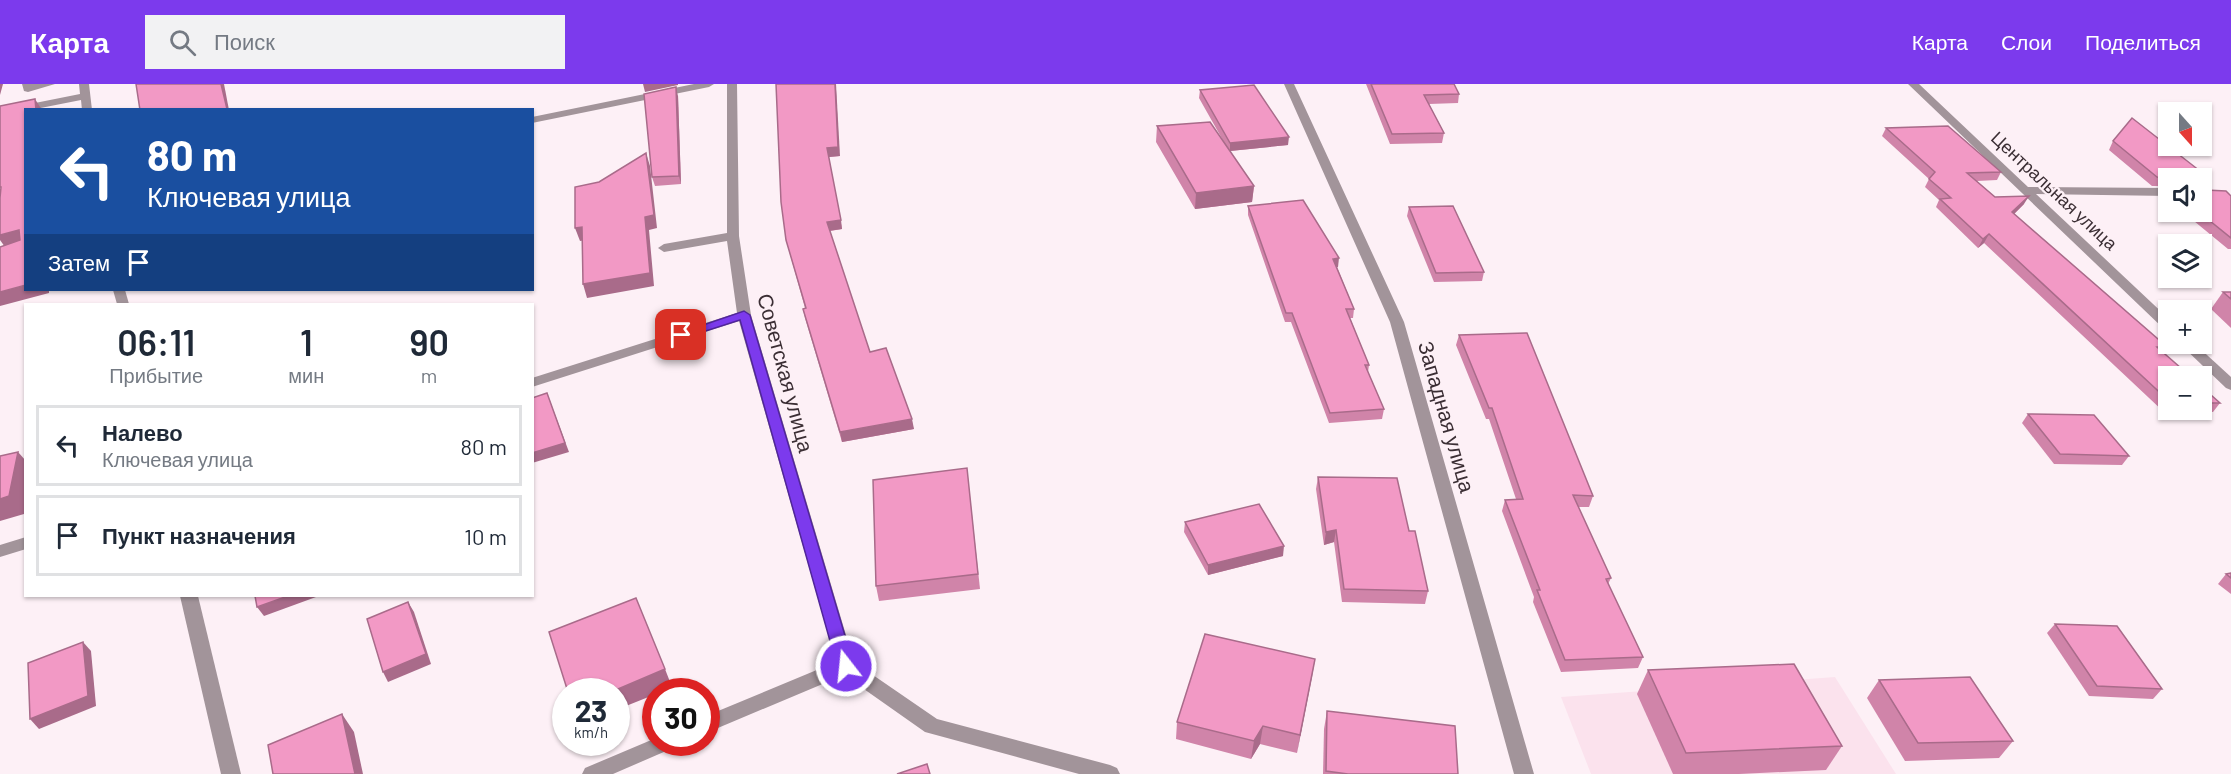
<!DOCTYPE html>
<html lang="ru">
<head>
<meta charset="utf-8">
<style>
  body { margin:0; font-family:Barlow,sans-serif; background:#f2f2f3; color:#1f2937; height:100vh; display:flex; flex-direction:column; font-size:22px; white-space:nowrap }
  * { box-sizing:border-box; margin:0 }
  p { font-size:20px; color:#747a83 }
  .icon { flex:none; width:33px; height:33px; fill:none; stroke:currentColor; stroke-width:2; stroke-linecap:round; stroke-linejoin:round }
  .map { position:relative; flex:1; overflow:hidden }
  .drawer { position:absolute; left:24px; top:219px; width:510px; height:294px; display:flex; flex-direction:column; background:#fff; border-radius:0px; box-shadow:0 2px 4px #0004 }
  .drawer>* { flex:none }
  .top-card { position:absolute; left:24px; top:24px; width:510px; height:183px; border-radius:0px; box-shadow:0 2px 4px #0004; background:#1a4fa0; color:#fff; overflow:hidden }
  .needle { width:39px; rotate:159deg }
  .buttons { position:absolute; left:2158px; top:18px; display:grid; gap:12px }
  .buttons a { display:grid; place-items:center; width:54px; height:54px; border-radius:0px; background:#fff; box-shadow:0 2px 4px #0004; font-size:30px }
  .speed { position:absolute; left:552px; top:594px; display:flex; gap:12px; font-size:30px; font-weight:700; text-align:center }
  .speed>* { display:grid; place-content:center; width:78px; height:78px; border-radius:50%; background:#fff; box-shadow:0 2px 4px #0004; line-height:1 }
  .speed small { font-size:15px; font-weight:400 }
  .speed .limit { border:9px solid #d22; background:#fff; color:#111 }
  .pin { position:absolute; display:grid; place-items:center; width:51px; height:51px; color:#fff; margin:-26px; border-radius:12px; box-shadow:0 3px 9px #0006 }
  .me { position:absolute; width:66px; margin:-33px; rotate:344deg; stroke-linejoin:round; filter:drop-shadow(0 0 4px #0008) }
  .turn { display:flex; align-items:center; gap:21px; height:126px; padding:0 24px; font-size:27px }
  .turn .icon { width:78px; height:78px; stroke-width:2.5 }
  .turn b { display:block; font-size:42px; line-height:51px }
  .then { display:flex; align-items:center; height:57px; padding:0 24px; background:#0003; gap:12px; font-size:22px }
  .eta { display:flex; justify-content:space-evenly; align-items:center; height:102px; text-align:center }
  .eta b { font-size:36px; font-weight:600; line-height:42px }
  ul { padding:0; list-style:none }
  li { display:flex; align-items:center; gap:18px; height:81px; margin:0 12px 9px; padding:0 12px; border:3px solid #e0e1e3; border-radius:0px }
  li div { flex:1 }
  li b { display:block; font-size:22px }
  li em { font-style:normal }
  header { display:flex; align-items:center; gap:36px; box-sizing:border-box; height:84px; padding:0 30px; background:#7c3aed; color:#fff }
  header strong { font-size:28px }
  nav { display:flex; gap:33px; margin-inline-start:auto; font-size:21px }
  .search { width:420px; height:54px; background:#f2f2f3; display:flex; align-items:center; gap:15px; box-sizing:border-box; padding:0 21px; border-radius:0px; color:#747a83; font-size:22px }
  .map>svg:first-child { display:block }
  .built { fill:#fbe2ed }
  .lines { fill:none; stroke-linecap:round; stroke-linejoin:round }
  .minor { fill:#a2949a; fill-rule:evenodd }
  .wall { fill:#d084a9 }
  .shaded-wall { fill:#a96b8a }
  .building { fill:#f299c5; stroke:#a96b8a; stroke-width:1.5 }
  .route { fill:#7c3aed; stroke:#51269a; stroke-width:1.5 }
  .labels { text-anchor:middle; stroke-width:4.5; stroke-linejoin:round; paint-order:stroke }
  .far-street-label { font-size:18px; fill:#3b2e34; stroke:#fdf0f6 }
  .street-label { font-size:21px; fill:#3b2e34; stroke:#fdf0f6 }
</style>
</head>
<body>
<header>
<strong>Карта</strong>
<div class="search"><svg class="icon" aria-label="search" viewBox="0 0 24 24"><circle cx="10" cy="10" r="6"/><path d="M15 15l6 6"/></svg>Поиск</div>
<nav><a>Карта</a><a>Слои</a><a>Поделиться</a></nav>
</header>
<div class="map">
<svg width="2231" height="690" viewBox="0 0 2231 690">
  <rect width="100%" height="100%" fill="#fdf0f6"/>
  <path class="built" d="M1835,593L1896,690H1591L1561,613Z"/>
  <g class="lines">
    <g class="minor">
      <path d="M22,0H55L28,8L24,7Z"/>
      <path d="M79,0H89L92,26H82L81,16L0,32V26L80,10Z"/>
      <path d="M694,0H714L709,3L532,39V33Z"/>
      <path d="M727,0H737L739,152L751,231L854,578L937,635L1110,681L1117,684L1120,690H1079L925,648L844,591L706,649V632L836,578L739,237L532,303V294L737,229L727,157L664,168L658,164L664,160L727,149Z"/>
      <path d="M1284,0H1294L1404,238L1534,690H1514L1390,238Z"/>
      <path d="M1908,0H1919L2028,103L2169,104V112L2036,110L2169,235V246L2164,245Z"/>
      <path d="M113,206H125L129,220H117Z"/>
      <path d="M2180,260H2195L2231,293V306L2226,304Z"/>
      <path d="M26,453V465L0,473V461Z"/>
      <path d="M180,512H198L241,690H221Z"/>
      <path d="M656,654V658H675L673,664L613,690H582L585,684Z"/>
    </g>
  </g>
  <g class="wall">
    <path d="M776,0L840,72L829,73L842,145L830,147L870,268L914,345L842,358L805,234L803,225L805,224L786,156Z"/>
    <path d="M1366,0H1454L1459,10L1458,19L1429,20L1444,49L1442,59L1390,60Z"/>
    <path d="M1200,6L1288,61L1230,67L1254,102L1252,118L1195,125L1156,58L1157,42L1225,60L1199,14Z"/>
    <path d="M678,12L681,100L655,102L652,93Z"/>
    <path d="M1886,44L2001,88L1997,96L1977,97L1995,113L2024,120L2014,130L2166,262L2162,268L2169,292V326H2202V303L2220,319L2213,328L2165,329L1984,159L1978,164L1936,123L1939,116L1925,103L1929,95L1882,52Z"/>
    <path d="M2113,57L2209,94L2206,100V106L2231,112V165H2228L2183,128H2202V94H2169V102H2152L2109,66Z"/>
    <path d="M1248,122L1338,183H1337L1354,225L1353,234H1350L1369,281L1368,288L1384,325L1382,335L1329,339L1291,238H1285L1248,131Z"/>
    <path d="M1409,123L1484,188L1482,197L1434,198L1407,132Z"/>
    <path d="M2223,208H2231V244L2211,225Z"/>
    <path d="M1459,251L1593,412L1589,423H1578L1611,494L1608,500L1643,573L1638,584L1561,588L1533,518L1534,513L1502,427L1505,416L1516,415L1489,335H1486L1456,261Z"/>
    <path d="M2028,330L2129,372L2122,381L2054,380L2022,339Z"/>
    <path d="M967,384L980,505L879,517L876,502Z"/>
    <path d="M1318,393L1409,447L1428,507L1425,520L1342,518L1334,458L1324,461L1316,405Z"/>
    <path d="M1185,438L1283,472L1208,491L1184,448Z"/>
    <path d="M2231,489V510L2218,500L2226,490Z"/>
    <path d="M2055,540L2162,605L2153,615L2089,612L2047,549Z"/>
    <path d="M1315,575L1297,669L1260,660L1251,675L1176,655L1177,638Z"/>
    <path d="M1648,586L1842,662L1826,686L1739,690H1673L1637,610Z"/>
    <path d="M1879,596L2013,657L1999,674L1905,677L1867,614Z"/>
    <path d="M1327,627L1458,690H1323L1324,645Z"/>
  </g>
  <g class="shaded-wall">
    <path d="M0,0H3L0,11Z"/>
    <path d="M221,0H224L229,26H226Z"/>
    <path d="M643,0H678V1L645,8Z"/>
    <path d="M835,0H836L840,72L829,73L827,64Z"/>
    <path d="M676,3L678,12L681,100L679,92Z"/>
    <path d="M35,15L42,26H36Z"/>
    <path d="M1289,53L1288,61L1230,67V59Z"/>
    <path d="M646,69L650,82L657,144L649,146L654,202L587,214L583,200L645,133Z"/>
    <path d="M1254,102L1252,118L1195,125L1196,109Z"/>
    <path d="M2029,112L2024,120L2007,137L2012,128Z"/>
    <path d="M841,136L842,145L828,147L827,138Z"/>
    <path d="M582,143L586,156L580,157L575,144Z"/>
    <path d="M19,146L26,155L5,163L0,156V151Z"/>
    <path d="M1989,150L1984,159L1978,164L1983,155Z"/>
    <path d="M1339,174L1338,183L1332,184L1333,175Z"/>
    <path d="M26,201V206H49V209L0,222V208Z"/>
    <path d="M547,309L569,368L532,379V369Z"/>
    <path d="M912,335L914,345L842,358L840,348Z"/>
    <path d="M18,368L26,377V420L24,430L0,437V415Z"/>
    <path d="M1336,446L1334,458L1324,461L1326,448Z"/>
    <path d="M1284,462L1283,472L1208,491V481Z"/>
    <path d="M288,512H315L316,513L264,532L257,523Z"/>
    <path d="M408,518L414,528L431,580L388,598L383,588Z"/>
    <path d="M83,558L91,567L96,622L39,645L30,635Z"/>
    <path d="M1315,575L1312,593L1297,669L1300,651Z"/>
    <path d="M665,585L672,603L661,608H656V610L616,626V608H611Z"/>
    <path d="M342,630L354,648L363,690H355Z"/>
    <path d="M1263,642L1260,660L1251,675L1254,657Z"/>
  </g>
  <g class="building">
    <path d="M136,0H221L227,25L140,26Z"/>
    <path d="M776,0H835L838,63L827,64L841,136L827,138L870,268L886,264L912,335L840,348L803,225L806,224L786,156L781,118Z"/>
    <path d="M1371,0H1454L1459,10L1424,11L1444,49L1392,50Z"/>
    <path d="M1254,1L1289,53L1230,59L1200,6Z"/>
    <path d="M676,3L679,92L652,93L644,10Z"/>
    <path d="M35,15L36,26H26V201L0,208V163L20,156L19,146L0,151V114L1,103H0V22Z"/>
    <path d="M2132,34L2209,94L2205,96L2206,106L2226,107L2231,112V154L2199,128H2202V94H2176L2157,93L2113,57Z"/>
    <path d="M1210,38L1254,102L1196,109L1157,42Z"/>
    <path d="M1948,42L2001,88L1967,89L1995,113L2029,112L2012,128L2166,262L2157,263L2190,292H2169V317L1989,150L1983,155L1940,115L1951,114L1929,95L1935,88L1886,44Z"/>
    <path d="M646,69L654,131L645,133L650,189L583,200L582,143L575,144V103L599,98Z"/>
    <path d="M1303,116L1339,174L1333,175L1354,225H1346L1369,281H1365L1384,325L1330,329L1292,229H1286L1248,122Z"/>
    <path d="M1453,122L1484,188L1436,189L1409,123Z"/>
    <path d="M2223,208H2231V215Z"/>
    <path d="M1527,249L1593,412L1573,411L1611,494L1606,495L1643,573L1565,576L1537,506H1540L1505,416L1523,415L1492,324H1489L1459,251Z"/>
    <path d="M2202,303L2220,319H2202Z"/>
    <path d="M547,309L565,359L532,369V314Z"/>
    <path d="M2028,330L2094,331L2129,372L2060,370Z"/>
    <path d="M18,368L9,412L0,415V372Z"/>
    <path d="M967,384L978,490L876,502L873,396Z"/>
    <path d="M1318,393L1397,394L1409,447H1415L1428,507L1344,505L1336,446L1326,448Z"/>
    <path d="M1259,420L1284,462L1208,481L1185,438Z"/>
    <path d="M2231,489V494L2226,490Z"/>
    <path d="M255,512H288L257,523Z"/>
    <path d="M636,514L665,585L611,608H568L549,548Z"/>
    <path d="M408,518L426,570L383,588L367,535Z"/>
    <path d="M2055,540L2117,542L2162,605L2097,602Z"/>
    <path d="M1205,550L1315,575L1300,651L1263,642L1254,657L1177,638Z"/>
    <path d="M83,558L88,612L30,635L28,579Z"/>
    <path d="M1794,580L1842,662L1686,669L1648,586Z"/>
    <path d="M1970,593L2013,657L1918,659L1879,596Z"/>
    <path d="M1327,627L1455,642L1458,690H1348L1326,687Z"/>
    <path d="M342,630L355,690H273L268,661Z"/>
    <path d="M927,680L930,690H897Z"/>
  </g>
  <path class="route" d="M744,227L750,231L854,582L852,587H840L837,582L740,236L681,255L674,251Z"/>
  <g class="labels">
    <g class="far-street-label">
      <text transform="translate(2054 107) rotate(43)" y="6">Центральная улица</text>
    </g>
    <g class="street-label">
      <text transform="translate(785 289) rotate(75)" y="7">Советская улица</text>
      <text transform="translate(1446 333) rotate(74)" y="7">Западная улица</text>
    </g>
  </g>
</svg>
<div class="buttons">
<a><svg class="needle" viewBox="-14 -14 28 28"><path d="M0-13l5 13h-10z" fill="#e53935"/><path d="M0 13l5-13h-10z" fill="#747a83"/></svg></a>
<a><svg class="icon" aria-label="sound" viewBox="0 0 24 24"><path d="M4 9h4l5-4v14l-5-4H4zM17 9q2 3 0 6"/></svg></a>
<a><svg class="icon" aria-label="layers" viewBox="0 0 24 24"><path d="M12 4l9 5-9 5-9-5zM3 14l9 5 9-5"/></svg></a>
<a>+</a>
<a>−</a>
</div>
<div class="speed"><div>23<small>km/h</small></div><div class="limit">30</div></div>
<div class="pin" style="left:681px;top:251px;background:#d93025"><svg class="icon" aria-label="arrive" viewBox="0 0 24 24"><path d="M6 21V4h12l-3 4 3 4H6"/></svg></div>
<svg class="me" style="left:846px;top:582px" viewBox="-20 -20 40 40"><circle r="17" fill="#7c3aed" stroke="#fff" stroke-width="3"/><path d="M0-11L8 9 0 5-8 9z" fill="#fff"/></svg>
<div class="top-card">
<div class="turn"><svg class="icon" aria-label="left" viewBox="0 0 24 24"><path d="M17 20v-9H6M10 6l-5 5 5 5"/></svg><div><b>80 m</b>Ключевая улица</div></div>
<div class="then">Затем<svg class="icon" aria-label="arrive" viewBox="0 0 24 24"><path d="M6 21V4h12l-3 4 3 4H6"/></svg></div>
</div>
<section class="drawer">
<div class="eta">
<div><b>06:11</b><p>Прибытие</p></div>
<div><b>1</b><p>мин</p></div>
<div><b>90</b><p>m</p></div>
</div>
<ul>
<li><svg class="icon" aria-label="left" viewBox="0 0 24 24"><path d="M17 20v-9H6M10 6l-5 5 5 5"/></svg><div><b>Налево</b><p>Ключевая улица</p></div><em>80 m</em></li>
<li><svg class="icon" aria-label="arrive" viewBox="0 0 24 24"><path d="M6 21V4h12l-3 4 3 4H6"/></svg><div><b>Пункт назначения</b></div><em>10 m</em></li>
</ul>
</section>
</div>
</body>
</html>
